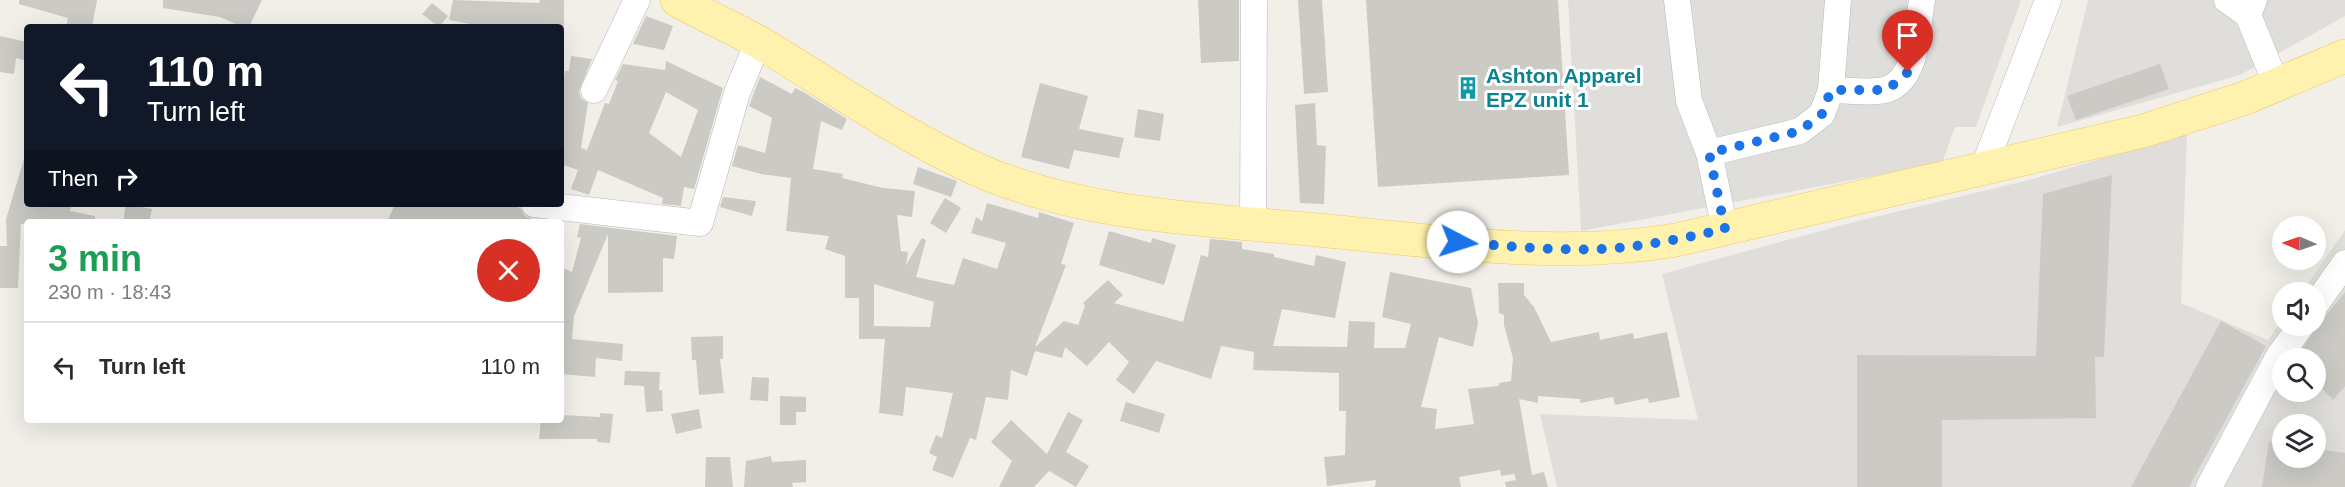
<!DOCTYPE html>
<html lang="en">
<head>
<meta charset="utf-8">
<style>
  body { margin:0; font-family:Arial,sans-serif; background:#f2f2f3; color:#2b2b33; height:100vh; display:flex; flex-direction:column; font-size:22px; white-space:nowrap }
  * { box-sizing:border-box; margin:0 }
  p { font-size:20px; color:#7c7c81 }
  .icon { flex:none; width:33px; height:33px; fill:none; stroke:currentColor; stroke-width:2; stroke-linecap:round; stroke-linejoin:round }
  .map { position:relative; flex:1; overflow:hidden }
  .panel { position:absolute; left:24px; top:219px; width:540px; height:204px; display:flex; flex-direction:column; background:#fff; border-radius:6px; box-shadow:0 6px 24px #0002 }
  .panel>* { flex:none }
  .hud { position:absolute; left:24px; top:24px; width:540px; height:183px; border-radius:6px; box-shadow:0 6px 24px #0002; background:#111827; color:#fff; overflow:hidden }
  .needle { width:39px; rotate:272deg }
  .tools { position:absolute; left:2272px; top:216px; display:grid; gap:12px }
  .tools a { display:grid; place-items:center; width:54px; height:54px; border-radius:50%; background:#fff; box-shadow:0 6px 24px #0002; font-size:30px }
  .pin { position:absolute; display:grid; place-items:center; width:51px; height:51px; color:#fff; margin:-62px -26px; border-radius:50% 50% 50% 0; rotate:-45deg; box-shadow:0 0 6px #0007 }
  .pin .icon { rotate:45deg }
  .me { position:absolute; width:66px; margin:-33px; rotate:95deg; stroke-linejoin:round; filter:drop-shadow(0 0 4px #0008) }
  .turn { display:flex; align-items:center; gap:21px; height:126px; padding:0 24px; font-size:27px }
  .turn .icon { width:78px; height:78px; stroke-width:2.5 }
  .turn b { display:block; font-size:42px; line-height:51px }
  .then { display:flex; align-items:center; height:57px; padding:0 24px; background:#0003; gap:12px; font-size:22px }
  .round { display:grid; place-items:center; flex:none; width:63px; height:63px; border-radius:32px; background:#f2f2f3 }
  .head { display:flex; align-items:center; justify-content:space-between; height:102px; padding:0 24px }
  h1 { font-size:36px; font-weight:700; line-height:45px; color:#1e9e55 }
  ul { padding:0; list-style:none }
  li { display:flex; align-items:center; gap:18px; height:90px; padding:0 24px; border-top:2px solid #e1e1e2 }
  li div { flex:1 }
  li b { display:block; font-size:22px }
  li em { font-style:normal }
  .map>svg:first-child { display:block }
  .industrial { fill:#e0deda; fill-rule:evenodd }
  .building { fill:#cccac5; fill-rule:evenodd }
  .lines { fill:none; stroke-linecap:round; stroke-linejoin:round }
  .minor-casing { stroke:#b5b8bc; stroke-width:27 }
  .major-casing { stroke:#f2c960; stroke-width:34 }
  .minor { stroke:#fff; stroke-width:26 }
  .major { stroke:#fff2af; stroke-width:33 }
  .route { stroke:#1a73e8; stroke-width:10; stroke-dasharray:0 18 }
  .labels { text-anchor:middle; stroke-width:6; stroke-linejoin:round; paint-order:stroke }
  .culture-label { font-size:21px; font-weight:bold; fill:#0d838f; stroke:#fff; text-anchor:start }
</style>
</head>
<body>
<div class="map">
<svg width="2345" height="487" viewBox="0 0 2345 487">
  <rect width="100%" height="100%" fill="#f1efe8"/>
  <g class="industrial">
    <path d="M1568,0H2021L1976,127H1955L1942,163L1581,231Z"/>
    <path d="M2088,0H2345V16L2240,75L2057,127Z"/>
    <path d="M2187,133L2181,303L2268,340L2283,319V326H2316V292H2302L2345,230V487H1557L1540,414L1698,420L1662,274L1854,222L2033,179ZM2283,358H2316V392H2283ZM2283,424H2316V458H2283Z"/>
  </g>
  <g class="building">
    <path d="M19,0H97L92,27H66L68,18L19,4Z"/>
    <path d="M163,0H262L249,27H242L220,17L163,8Z"/>
    <path d="M453,0L539,3L540,0H564V28L475,27V25L449,20Z"/>
    <path d="M1198,0H1239V61L1201,63Z"/>
    <path d="M1298,0H1322L1328,92L1304,94Z"/>
    <path d="M1366,0H1558L1569,175L1378,187Z"/>
    <path d="M432,3L448,16L439,27L422,14Z"/>
    <path d="M646,16L673,26L664,50L633,44Z"/>
    <path d="M0,36L27,42V61L16,58L14,74L0,72Z"/>
    <path d="M571,56L592,59L579,91L581,98L588,103L581,148L587,150L605,103L609,104L618,81L615,80L623,64L665,70L666,61L723,88L694,189L684,187L681,206L662,204L663,198L598,170L589,195L571,189L578,170L561,164V99L565,71H569ZM666,92L698,110L681,157L649,133Z"/>
    <path d="M2160,64L2169,89L2076,120L2067,96Z"/>
    <path d="M760,77L792,94L795,88L805,93L847,119L842,130L821,121L813,169L843,174L842,178L883,188L915,191L912,217L897,215L901,251L908,252L906,265L922,238L926,240L916,277L954,285L963,258L997,269L1006,243L971,233L976,217L982,221L987,203L1038,218L1039,212L1074,223L1061,264L1066,265L1035,347L1064,321L1078,325L1085,306L1083,303L1108,280L1123,295L1114,303L1183,322L1201,255L1208,257L1210,239L1242,242V249L1274,254V257L1314,266L1316,255L1346,262L1335,318L1282,309L1273,346L1347,347L1349,321L1375,322L1374,348H1405L1411,324L1382,317L1390,272L1471,288L1478,323L1473,347L1439,337L1421,407L1437,409L1435,429L1474,424L1468,389L1499,386V383L1511,381L1513,358L1504,325V315L1499,313L1498,283H1524V295L1534,307L1551,342L1599,332L1600,340L1633,333L1634,339L1667,332L1680,397L1649,403L1648,398L1615,405L1613,397L1580,403V399L1538,396V403L1519,399L1532,475L1544,472L1548,487H1506L1505,482L1516,480L1514,474L1501,476L1500,470L1459,477L1461,487H1375L1376,480L1327,486L1324,457L1345,455L1346,411H1339V373L1253,370L1254,352L1221,346L1211,379L1156,361L1134,394L1116,380L1129,362L1109,342L1087,366L1065,347L1062,358L1035,351L1027,376L1011,370L1008,400L986,397L976,440L970,438L953,478L932,470L937,457L929,453L936,435L942,438L953,393L906,387L903,416L879,413L885,339H859V298H845V256L825,249L829,236L786,231L791,178L761,174L732,166L738,145L765,153L772,118L749,106ZM874,284L934,302L930,327L874,326Z"/>
    <path d="M1040,83L1088,96L1079,129L1124,138L1119,158L1074,150L1069,169L1021,157Z"/>
    <path d="M1315,103L1317,145L1326,146L1324,204L1300,203L1295,105Z"/>
    <path d="M1138,109L1164,114L1160,141L1134,137Z"/>
    <path d="M24,159L27,160V204H72L70,211L95,216V222L21,224L18,288H0V246H7L6,219Z"/>
    <path d="M918,167L957,181L951,197L913,184Z"/>
    <path d="M2112,175L2104,357H2095L2096,418L1942,420V487H1857V355L2036,356L2043,194Z"/>
    <path d="M723,197L756,201L752,216L720,207Z"/>
    <path d="M945,198L961,208L946,233L930,223Z"/>
    <path d="M126,204L152,209L149,222H123Z"/>
    <path d="M395,204H507L520,208L525,216L532,219L555,221L387,222Z"/>
    <path d="M580,224L677,236L674,259L663,258V292L608,293V234L574,316L572,339L623,344L622,361L596,358L595,377L561,374V267L572,272L581,238L577,237Z"/>
    <path d="M1109,231L1151,243L1152,238L1176,245L1164,285L1099,265Z"/>
    <path d="M2345,292V386L2333,400L2316,382V358H2296L2316,328Z"/>
    <path d="M2221,321L2266,346L2189,487H2131Z"/>
    <path d="M723,336V359H720L724,393L699,395L696,360H692L691,337Z"/>
    <path d="M625,371L660,372L659,390H662L663,411L646,412L644,386L624,385Z"/>
    <path d="M752,377L769,378L768,401L750,400Z"/>
    <path d="M780,396L806,397V412H796V425H780Z"/>
    <path d="M1126,402L1165,414L1159,433L1120,421Z"/>
    <path d="M699,409L702,428L676,434L671,414Z"/>
    <path d="M1068,412L1083,420L1066,452L1089,466L1076,487L1049,471L1034,487H999L1012,461L991,442L1011,420L1047,454Z"/>
    <path d="M600,413L613,414L610,443L597,442V439H539L541,420H561V415L600,417Z"/>
    <path d="M2269,442L2283,444V458H2316V449L2345,453V487H2262Z"/>
    <path d="M771,456L772,462L806,460V482L792,483L793,487H744L746,461Z"/>
    <path d="M706,457H730L733,487H705Z"/>
  </g>
  <g class="lines">
    <g class="minor-casing">
      <g id="minor">
        <path d="M1677,0L1689,101L1709,153L1725,229"/>
        <path d="M2227,0L2248,15"/>
        <path d="M2254,0L2248,15L2277,86"/>
        <path d="M594,90L637,0"/>
        <path d="M1831,90C1845,90 1876,94 1888,89C1918,78 1917,27 1922,0"/>
        <path d="M1709,153L1800,131L1822,114L1831,90L1838,0"/>
        <path d="M1984,167L2048,0"/>
        <path d="M534,204L700,223L737,93L758,42"/>
        <path d="M1253,224L1254,0"/>
        <path d="M2316,304L2345,263"/>
        <path d="M2209,487L2279,356L2301,326"/>
      </g>
    </g>
    <g class="major-casing">
      <path id="major" d="M677,0C705,16 734,28 762,44C832,86 901,135 976,169C1081,216 1205,219 1318,230C1436,241 1558,260 1676,240L2143,131L2245,98L2345,56"/>
    </g>
    <use href="#minor" class="minor"/>
    <use href="#major" class="major"/>
  </g>
  <g class="lines">
    <path class="route" d="M1458,242C1505,246 1553,251 1601,249C1644,247 1684,238 1725,229L1709,153L1800,131L1822,114L1831,90H1887L1908,72"/>
  </g>
  <defs>
    <g id="building-bare" transform="scale(1.8)"><path d="M-4-6H4V6H1V3H-1V6H-4ZM-2.5-4.3h1.7v1.8h-1.7ZM.8-4.3h1.7v1.8H.8ZM-2.5-1h1.7V.8h-1.7ZM.8-1h1.7V.8H.8Z" fill="#0f9aa8" stroke="#fff" stroke-width="2.5" paint-order="stroke"/></g>
  </defs>
  <g fill-rule="evenodd">
    <use href="#building-bare" x="1468" y="88"/>
  </g>
  <g class="labels">
    <g class="culture-label">
      <text x="1486" y="83">Ashton Apparel<tspan x="1486" dy="24">EPZ unit 1</tspan></text>
    </g>
  </g>
</svg>
<div class="tools">
<a><svg class="needle" viewBox="-14 -14 28 28"><path d="M0-13l5 13h-10z" fill="#e53935"/><path d="M0 13l5-13h-10z" fill="#7c7c81"/></svg></a>
<a><svg class="icon" aria-label="sound" viewBox="0 0 24 24"><path d="M4 9h4l5-4v14l-5-4H4zM17 9q2 3 0 6"/></svg></a>
<a><svg class="icon" aria-label="search" viewBox="0 0 24 24"><circle cx="10" cy="10" r="6"/><path d="M15 15l6 6"/></svg></a>
<a><svg class="icon" aria-label="layers" viewBox="0 0 24 24"><path d="M12 4l9 5-9 5-9-5zM3 14l9 5 9-5"/></svg></a>
</div>
<div class="pin" style="left:1908px;top:72px;background:#d93025"><svg class="icon" aria-label="arrive" viewBox="0 0 24 24"><path d="M6 21V4h12l-3 4 3 4H6"/></svg></div>
<svg class="me" style="left:1458px;top:242px" viewBox="-20 -20 40 40"><circle r="19" fill="#fff"/><path d="M0-13L10 11 0 6-10 11z" fill="#1a73e8"/></svg>
<div class="hud">
<div class="turn"><svg class="icon" aria-label="left" viewBox="0 0 24 24"><path d="M17 20v-9H6M10 6l-5 5 5 5"/></svg><div><b>110 m</b>Turn left</div></div>
<div class="then">Then<svg class="icon" aria-label="right" viewBox="0 0 24 24"><path d="M7 20v-9h11M14 6l5 5-5 5"/></svg></div>
</div>
<section class="panel">
<div class="head"><div><h1>3 min</h1><p>230 m · 18:43</p></div><a class="round" style="background:#d93025;color:#fff"><svg class="icon" aria-label="close" viewBox="0 0 24 24"><path d="M6 6l12 12M18 6L6 18"/></svg></a></div>
<ul>
<li><svg class="icon" aria-label="left" viewBox="0 0 24 24"><path d="M17 20v-9H6M10 6l-5 5 5 5"/></svg><div><b>Turn left</b></div><em>110 m</em></li>
</ul>
</section>
</div>
</body>
</html>
